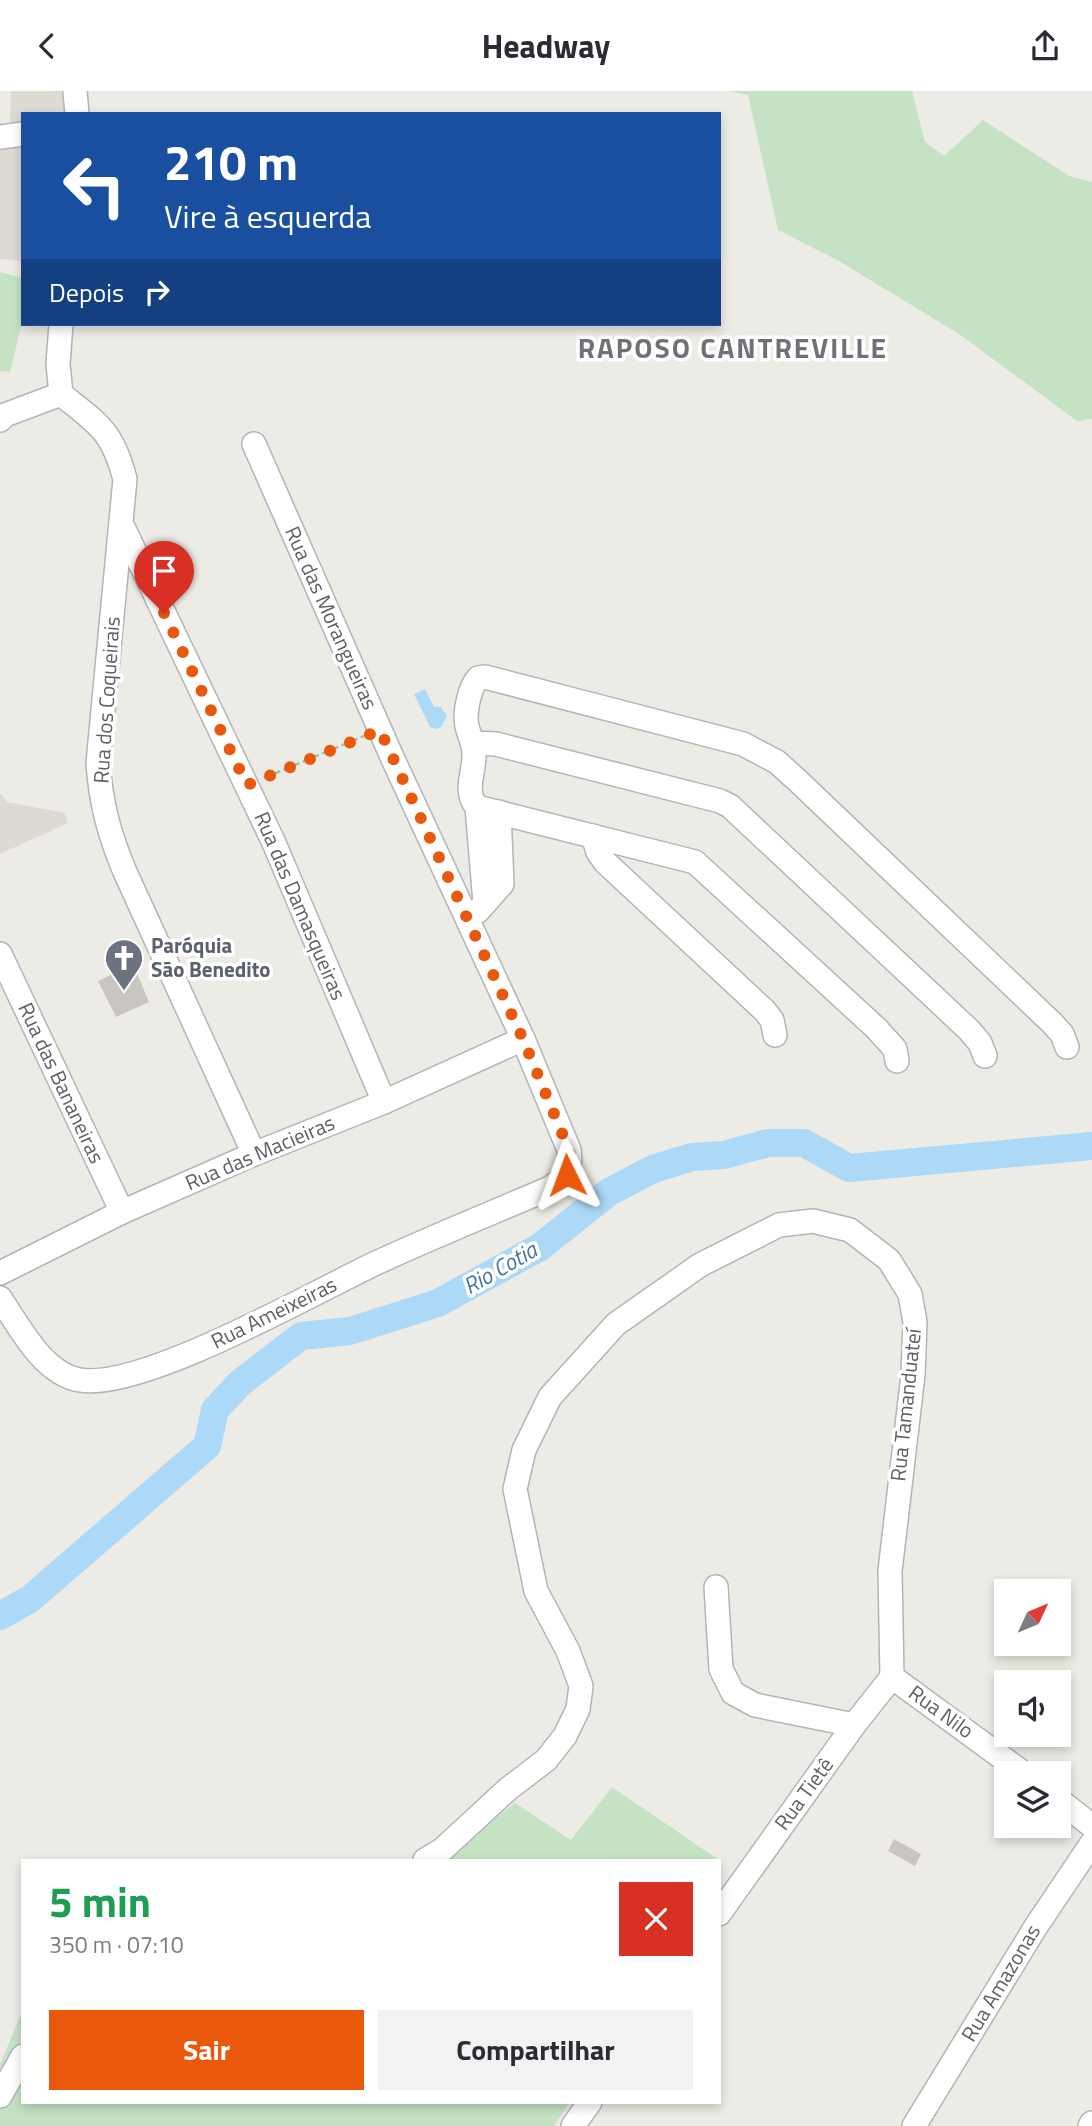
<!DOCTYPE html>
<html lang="pt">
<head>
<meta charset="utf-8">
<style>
  body { margin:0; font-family:"Titillium Web",sans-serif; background:#f2f2f3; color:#2b2b33; height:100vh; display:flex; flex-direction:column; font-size:26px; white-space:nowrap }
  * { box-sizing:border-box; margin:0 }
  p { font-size:23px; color:#7c7c81 }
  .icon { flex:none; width:38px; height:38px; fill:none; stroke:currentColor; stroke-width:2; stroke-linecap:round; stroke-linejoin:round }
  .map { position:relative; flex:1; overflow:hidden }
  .sheet { position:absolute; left:21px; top:1768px; width:700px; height:245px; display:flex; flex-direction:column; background:#fff; border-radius:0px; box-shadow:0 4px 10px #0003 }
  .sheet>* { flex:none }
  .guide { position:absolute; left:21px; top:21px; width:700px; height:214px; border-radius:0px; box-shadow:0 4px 10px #0003; background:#1a4fa0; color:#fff; overflow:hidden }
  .needle { width:46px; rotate:46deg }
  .buttons { position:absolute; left:994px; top:1488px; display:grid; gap:14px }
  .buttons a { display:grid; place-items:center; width:77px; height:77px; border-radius:0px; background:#fff; box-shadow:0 4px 10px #0003; font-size:35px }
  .pin { position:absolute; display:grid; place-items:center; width:60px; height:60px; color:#fff; margin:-72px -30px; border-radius:50% 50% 50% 0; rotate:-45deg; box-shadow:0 0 7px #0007 }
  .pin .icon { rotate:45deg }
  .me { position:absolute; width:77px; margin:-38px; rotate:357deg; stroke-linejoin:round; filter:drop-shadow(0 0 5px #0008) }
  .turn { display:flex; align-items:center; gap:24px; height:147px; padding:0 28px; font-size:32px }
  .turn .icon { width:91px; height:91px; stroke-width:2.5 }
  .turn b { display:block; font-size:49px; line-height:60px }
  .then { display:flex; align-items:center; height:66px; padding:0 28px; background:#0003; gap:14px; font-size:26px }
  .round { display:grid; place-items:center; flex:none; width:74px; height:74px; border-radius:0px; background:#f2f2f3 }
  .head { display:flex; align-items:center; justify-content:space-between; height:119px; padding:0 28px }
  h1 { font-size:42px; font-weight:700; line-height:52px; color:#1e9e55 }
  .primary-button { display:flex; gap:14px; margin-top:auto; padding:14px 28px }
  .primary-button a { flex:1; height:80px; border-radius:0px; background:#ea580c; color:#fff; font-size:28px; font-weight:700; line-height:80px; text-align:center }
  .primary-button a+a { background:#f2f2f3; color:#2b2b33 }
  header { display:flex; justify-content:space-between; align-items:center; height:91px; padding:0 28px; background:#fff; font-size:32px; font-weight:700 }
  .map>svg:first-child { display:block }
  .education { fill:#dddad3 }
  .green { fill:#c5e3c4 }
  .water { fill:#acd9f7 }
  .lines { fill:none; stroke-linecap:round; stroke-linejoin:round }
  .river { stroke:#acd9f7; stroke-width:28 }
  .building { fill:#c9c6c2 }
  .minor-casing { stroke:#b2b5b8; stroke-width:26 }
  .path { stroke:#9ec3a7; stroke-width:2.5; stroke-dasharray:7 3.5; stroke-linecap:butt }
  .minor { stroke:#fff; stroke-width:23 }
  .route { stroke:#ea580c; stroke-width:12; stroke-dasharray:0 21.6 }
  .labels { text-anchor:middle; stroke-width:7; stroke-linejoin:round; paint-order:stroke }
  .street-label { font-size:21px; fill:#5d6064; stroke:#fff }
  .worship-label { font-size:21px; font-weight:bold; fill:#5b616d; stroke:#fff; text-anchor:start }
  .water-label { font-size:23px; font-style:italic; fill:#47759f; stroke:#fff }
  .district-label { font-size:28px; font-weight:bold; letter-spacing:2px; fill:#6e7276; stroke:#fff }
</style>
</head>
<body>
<header><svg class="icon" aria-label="back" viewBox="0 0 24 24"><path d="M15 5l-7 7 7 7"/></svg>Headway<svg class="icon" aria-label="share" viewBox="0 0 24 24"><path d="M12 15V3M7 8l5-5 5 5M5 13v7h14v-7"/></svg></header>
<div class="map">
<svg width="1092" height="2035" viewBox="0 0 1092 2035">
  <rect width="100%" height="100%" fill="#edebe5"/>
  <g class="education">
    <path d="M11,0H68L71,23H23V170L0,168V32H10Z"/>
    <path d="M0,702L7,711L65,722L68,732L0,763Z"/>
  </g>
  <g class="green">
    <path d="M728,0H912L925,51L944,65L983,29L1069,85L1092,91V328L1077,330L959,243L839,170L778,139L748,4Z"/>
    <path d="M0,181L23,187V228L10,281L0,280Z"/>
    <path d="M612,1696L719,1769H441L515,1712L571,1749Z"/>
    <path d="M23,1918V2011H570L554,2035H0V1974Z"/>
  </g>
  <path class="water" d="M425,598L434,616H441L447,625L442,635L437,638L430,636L414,603Z"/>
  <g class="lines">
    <path class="river" d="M0,1525L30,1508L207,1355L215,1319L240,1292L301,1245L350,1240L438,1212L540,1156L609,1101L653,1078L692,1066L724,1064L768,1052H804L849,1077L1092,1055"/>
  </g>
  <g class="building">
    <path d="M133,873L149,911L116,926L98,890Z"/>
    <path d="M894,1748L921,1763L915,1775L888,1760Z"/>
  </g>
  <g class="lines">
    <g class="minor-casing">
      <g id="minor">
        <path d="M75,0L77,23"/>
        <path d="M0,46L23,43"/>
        <path d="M61,233L58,273L61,303C99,334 112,339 125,388L98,672C101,713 109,743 125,781L254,1063"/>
        <path d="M0,329L5,324L61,303"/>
        <path d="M121,432L274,752L384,1011"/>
        <path d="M473,652L496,653L720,710L730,715L969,939L980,952L985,965"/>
        <path d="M477,716L695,771L876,937L895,958L897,970"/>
        <path d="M593,745L598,761L605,771L765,920L772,929L775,944"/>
        <path d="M485,812L477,716C463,700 475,681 474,662C474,652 469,645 467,635C464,622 469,598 478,587L485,586L743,653L777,671L798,690L1052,932L1062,943L1067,956"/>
        <path d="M478,820L502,793L499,721"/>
        <path d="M0,863L122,1121"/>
        <path d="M0,1182L122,1121L254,1063L384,1011L523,948"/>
        <path d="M0,1207C19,1235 43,1283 80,1289C141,1300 313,1202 374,1173C432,1146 492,1122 550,1097C566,1086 572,1078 569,1059L523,948L392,666L254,353"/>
        <path d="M716,1496L721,1578L733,1602L755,1614L854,1634"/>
        <path d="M892,1586L1023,1682"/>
        <path d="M1059,1709L1092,1735"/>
        <path d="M425,1769L443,1758L508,1698L546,1669L565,1645L578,1618L581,1595L568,1560L536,1500L515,1398L524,1359L550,1306L616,1233L700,1174L779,1134L813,1130L850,1139L889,1169L910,1203L915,1231L913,1284L890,1480L892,1586"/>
        <path d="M719,1823L854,1634L892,1586"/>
        <path d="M0,2005L23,1965"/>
        <path d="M573,2035L590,2011"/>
        <path d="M914,2035L1035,1837L1092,1752"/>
        <path d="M1090,2035L1092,2032"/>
      </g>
    </g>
    <path class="path" d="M264,687L364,645"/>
    <use href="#minor" class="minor"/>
  </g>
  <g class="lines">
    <path class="route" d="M164,522L247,694L380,639L523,948L569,1059L571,1071L567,1084"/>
  </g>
  <defs>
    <g id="church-pin" transform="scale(2.0125)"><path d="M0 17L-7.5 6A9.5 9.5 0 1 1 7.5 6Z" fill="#6b7280" stroke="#fff"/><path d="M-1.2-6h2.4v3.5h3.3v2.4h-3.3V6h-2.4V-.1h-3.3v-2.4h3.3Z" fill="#fff"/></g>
  </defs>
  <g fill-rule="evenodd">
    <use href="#church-pin" x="124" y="867"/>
  </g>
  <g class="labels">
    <g class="street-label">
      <text transform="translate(331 527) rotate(66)" y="7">Rua das Morangueiras</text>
      <text transform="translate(107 609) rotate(-86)" y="7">Rua dos Coqueirais</text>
      <text transform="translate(300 815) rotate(67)" y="7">Rua das Damasqueiras</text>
      <text transform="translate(61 992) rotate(65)" y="7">Rua das Bananeiras</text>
      <text transform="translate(260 1062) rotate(-23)" y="7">Rua das Macieiras</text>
      <text transform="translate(274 1222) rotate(-26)" y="7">Rua Ameixeiras</text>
      <text transform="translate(906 1314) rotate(-84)" y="7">Rua Tamanduateí</text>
      <text transform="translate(941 1621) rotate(36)" y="7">Rua Nilo</text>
      <text transform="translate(804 1703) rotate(-54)" y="7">Rua Tietê</text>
      <text transform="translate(1001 1892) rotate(-59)" y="7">Rua Amazonas</text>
    </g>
    <g class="worship-label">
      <text x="151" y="862">Paróquia<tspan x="151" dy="24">São Benedito</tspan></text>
    </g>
    <g class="water-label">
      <text transform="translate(500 1177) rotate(-30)" y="8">Rio Cotia</text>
    </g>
    <g class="district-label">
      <text x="733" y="267">RAPOSO CANTREVILLE</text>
    </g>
  </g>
</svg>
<div class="buttons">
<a><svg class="needle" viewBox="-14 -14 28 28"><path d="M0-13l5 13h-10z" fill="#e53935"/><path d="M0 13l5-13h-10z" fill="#7c7c81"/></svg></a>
<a><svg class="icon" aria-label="sound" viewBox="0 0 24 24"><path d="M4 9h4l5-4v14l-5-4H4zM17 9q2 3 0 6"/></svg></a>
<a><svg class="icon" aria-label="layers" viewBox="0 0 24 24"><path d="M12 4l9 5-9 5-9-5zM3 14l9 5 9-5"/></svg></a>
</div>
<div class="pin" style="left:164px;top:522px;background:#d93025"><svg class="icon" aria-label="arrive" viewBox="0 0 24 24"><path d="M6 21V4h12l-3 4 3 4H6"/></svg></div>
<svg class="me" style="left:567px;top:1084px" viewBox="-20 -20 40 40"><path d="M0-17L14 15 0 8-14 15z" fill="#ea580c" stroke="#fff" stroke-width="4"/></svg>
<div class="guide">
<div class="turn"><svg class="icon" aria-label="left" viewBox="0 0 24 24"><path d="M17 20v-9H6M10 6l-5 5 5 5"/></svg><div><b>210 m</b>Vire à esquerda</div></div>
<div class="then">Depois<svg class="icon" aria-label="right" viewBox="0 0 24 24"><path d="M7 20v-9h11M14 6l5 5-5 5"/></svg></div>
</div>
<section class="sheet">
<div class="head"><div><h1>5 min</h1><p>350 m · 07:10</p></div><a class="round" style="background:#d93025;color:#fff"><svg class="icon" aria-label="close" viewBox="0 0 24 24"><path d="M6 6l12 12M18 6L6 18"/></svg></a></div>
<div class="primary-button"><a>Sair</a><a>Compartilhar</a></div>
</section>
</div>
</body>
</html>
